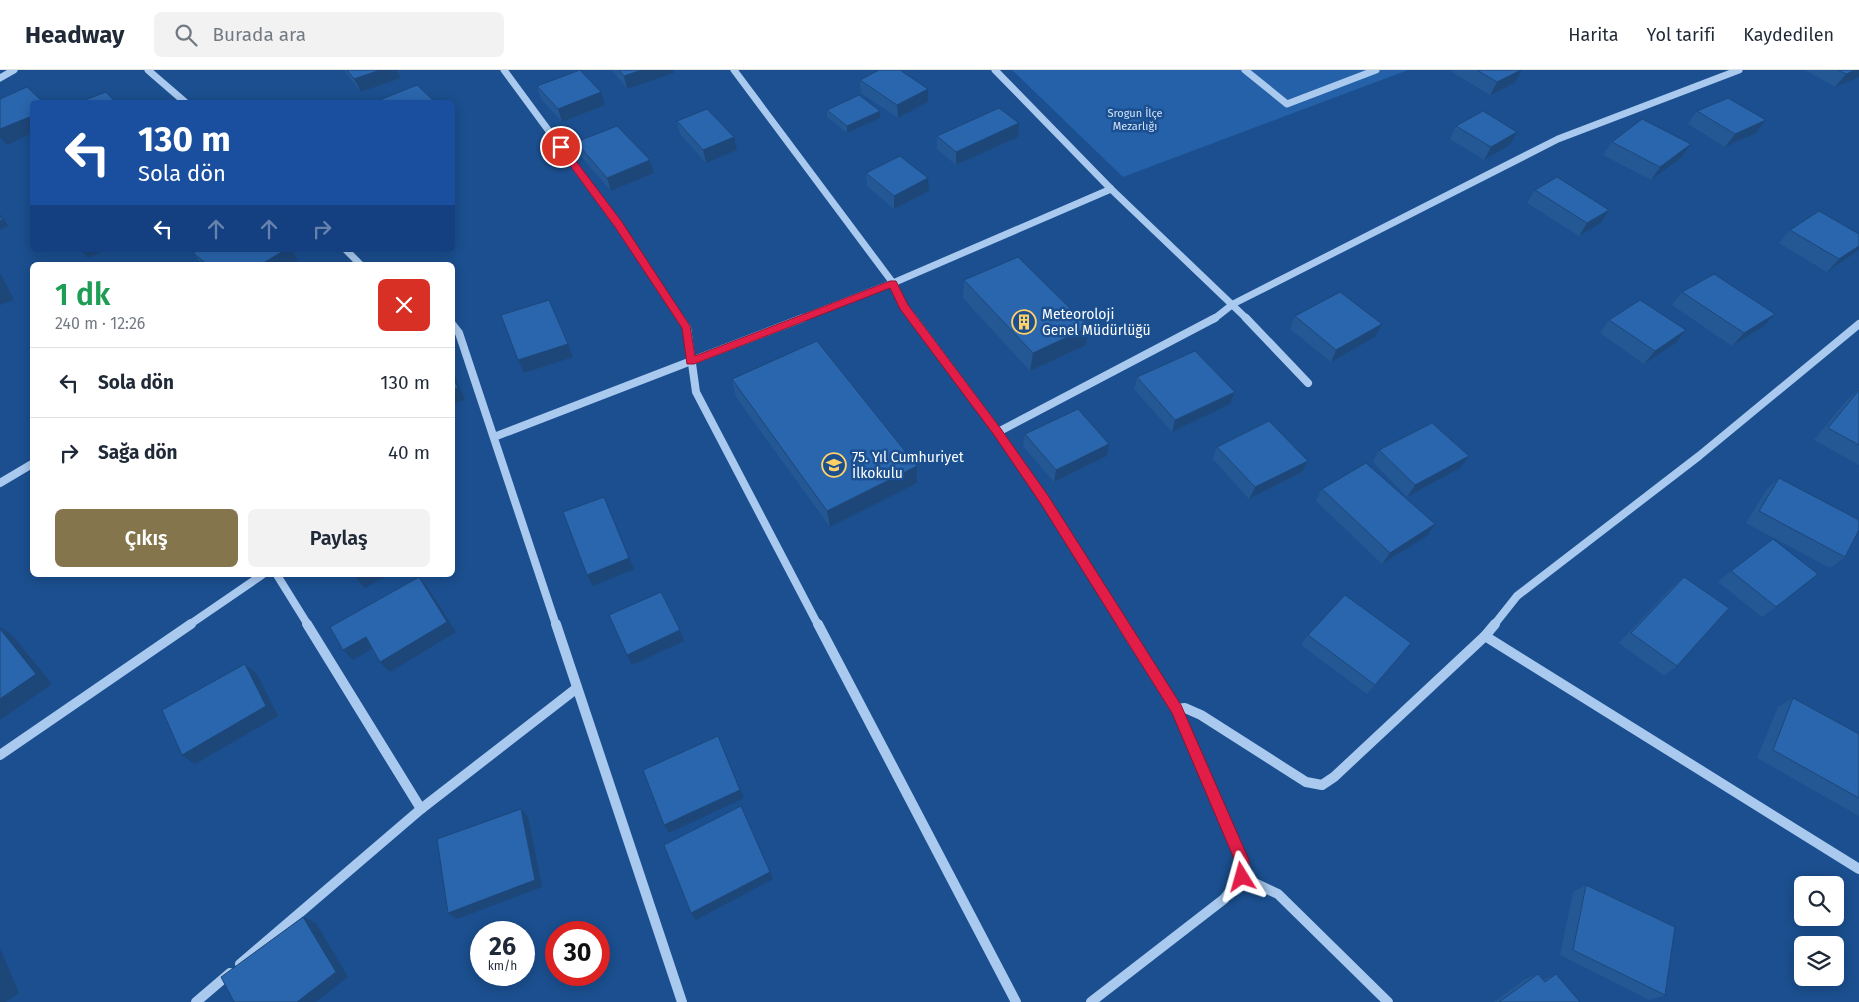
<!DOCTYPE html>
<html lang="tr">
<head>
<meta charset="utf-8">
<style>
  body { margin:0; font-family:"Fira Sans",sans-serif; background:#f2f2f3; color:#1f2937; height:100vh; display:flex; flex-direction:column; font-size:19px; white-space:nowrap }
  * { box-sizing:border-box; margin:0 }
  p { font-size:16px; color:#747a83 }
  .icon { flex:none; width:28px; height:28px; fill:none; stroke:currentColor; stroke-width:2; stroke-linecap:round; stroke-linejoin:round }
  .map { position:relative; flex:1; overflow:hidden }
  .sheet { position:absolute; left:30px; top:192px; width:425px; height:315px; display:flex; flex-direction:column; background:#fff; border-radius:8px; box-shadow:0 2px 12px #0003 }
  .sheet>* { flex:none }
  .hud { position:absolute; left:30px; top:30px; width:425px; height:152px; border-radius:8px; box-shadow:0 2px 12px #0003; background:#1a4fa0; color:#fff; overflow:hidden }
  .tools { position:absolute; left:1794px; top:806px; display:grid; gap:10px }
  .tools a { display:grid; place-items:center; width:50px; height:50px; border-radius:8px; background:#fff; box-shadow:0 2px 12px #0003; font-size:25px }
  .speed { position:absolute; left:470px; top:851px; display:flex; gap:10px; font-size:25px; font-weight:700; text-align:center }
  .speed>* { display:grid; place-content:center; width:65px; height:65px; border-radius:50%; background:#fff; box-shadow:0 2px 12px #0003; line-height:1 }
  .speed small { font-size:12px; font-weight:400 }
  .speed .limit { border:8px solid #d22; background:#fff; color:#111 }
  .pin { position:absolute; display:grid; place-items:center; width:42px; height:42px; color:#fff; margin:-21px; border:2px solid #fff; border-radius:50%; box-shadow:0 1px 5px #0007 }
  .me { position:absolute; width:55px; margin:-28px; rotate:352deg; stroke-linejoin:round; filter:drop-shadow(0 0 4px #0008) }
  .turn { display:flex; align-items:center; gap:18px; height:105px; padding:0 25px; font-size:22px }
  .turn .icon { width:65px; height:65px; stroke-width:2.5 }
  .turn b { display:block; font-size:35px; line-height:42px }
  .lanes { display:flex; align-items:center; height:48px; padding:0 25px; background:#0003; justify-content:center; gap:25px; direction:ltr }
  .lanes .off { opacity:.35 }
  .round { display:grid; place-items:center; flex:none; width:52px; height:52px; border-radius:8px; background:#f2f2f3 }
  .summary { display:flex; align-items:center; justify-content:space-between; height:85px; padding:0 25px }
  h1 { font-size:30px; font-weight:600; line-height:38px; color:#1e9e55 }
  .primary-button { display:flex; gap:10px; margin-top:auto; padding:10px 25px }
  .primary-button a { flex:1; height:58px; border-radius:8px; background:#84754c; color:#fff; font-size:20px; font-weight:600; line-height:58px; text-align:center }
  .primary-button a+a { background:#f2f2f3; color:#1f2937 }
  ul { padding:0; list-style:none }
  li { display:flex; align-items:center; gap:15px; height:70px; padding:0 25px; border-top:1px solid #e0e1e3 }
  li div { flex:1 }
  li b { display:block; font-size:19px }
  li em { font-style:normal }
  header { display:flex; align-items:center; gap:30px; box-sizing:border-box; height:70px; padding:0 25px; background:#fff; border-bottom:1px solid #e0e1e3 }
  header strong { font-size:24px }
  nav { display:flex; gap:28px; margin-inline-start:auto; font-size:18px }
  .search { width:350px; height:45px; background:#f2f2f3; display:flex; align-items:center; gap:12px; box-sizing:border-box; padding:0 18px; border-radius:8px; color:#747a83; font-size:19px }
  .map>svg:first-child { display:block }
  .green { fill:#2461a8 }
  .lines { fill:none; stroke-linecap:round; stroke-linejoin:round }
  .minor-far2 { stroke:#a9c9ee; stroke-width:7 }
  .minor-far1 { stroke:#a9c9ee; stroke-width:8 }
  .minor { stroke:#a9c9ee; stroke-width:10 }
  .wall { fill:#245895 }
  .shaded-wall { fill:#1d4779 }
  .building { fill:#2a66ad; stroke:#1d4779 }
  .route { fill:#e11d48; stroke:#92132f }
  .labels { text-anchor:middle; stroke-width:5; stroke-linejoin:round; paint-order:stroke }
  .far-park-label { font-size:11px; fill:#cfe3fa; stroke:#1b4f8f }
  .poi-label { font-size:14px; fill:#fff; stroke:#1b4f8f; text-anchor:start }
</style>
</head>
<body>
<header>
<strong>Headway</strong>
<div class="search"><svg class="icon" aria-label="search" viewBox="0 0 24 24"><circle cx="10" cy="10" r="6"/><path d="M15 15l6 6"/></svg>Burada ara</div>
<nav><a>Harita</a><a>Yol tarifi</a><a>Kaydedilen</a></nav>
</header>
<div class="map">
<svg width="1859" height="932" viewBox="0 0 1859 932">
  <rect width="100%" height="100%" fill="#1b4f8f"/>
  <path class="green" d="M1012,0H1408L1123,107Z"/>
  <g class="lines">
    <g class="minor-far2">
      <path d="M148,0L185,32"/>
      <path d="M504,0L618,155L681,249"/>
      <path d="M734,0L893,213L904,236L914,249"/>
      <path d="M995,0L1111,119L1247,249"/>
      <path d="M1245,0L1287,34L1376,0"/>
      <path d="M0,8L14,0"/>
      <path d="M346,180L361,195"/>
      <path d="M800,249L893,213L1111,119"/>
      <path d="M1214,249L1233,234L1558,69L1739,0"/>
    </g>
    <g class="minor-far1">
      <path d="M680,248L687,258L696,322L818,555"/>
      <path d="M913,248L998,362L1045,431L1123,555"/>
      <path d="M1246,248L1308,313"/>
      <path d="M452,254L459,263L556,555"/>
      <path d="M998,362L1215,248"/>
      <path d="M494,367L803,248"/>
      <path d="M0,413L32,394"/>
      <path d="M277,505L308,555"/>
      <path d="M189,555L262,505"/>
      <path d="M1494,555L1517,526L1699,386L1859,254"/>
    </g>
    <g class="minor">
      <path d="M307,554L421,739"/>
      <path d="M556,554L682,932"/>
      <path d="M818,554L1016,932"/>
      <path d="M1485,566L1859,799"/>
      <path d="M1176,639L1185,638L1201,645L1306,712L1322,715L1334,707L1485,566L1495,554"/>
      <path d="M0,685L191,554"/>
      <path d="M1242,807L1278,824L1388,932"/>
      <path d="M240,894L421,739L577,618"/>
      <path d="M196,932L230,903"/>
      <path d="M1091,932L1224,829L1242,807V790L1176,639L1122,554"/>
    </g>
  </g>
  <g class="wall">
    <path d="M344,0H397L401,8L361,22Z"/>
    <path d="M612,0H673L674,3L627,19Z"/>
    <path d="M1453,0H1522L1515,13L1490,25L1452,2Z"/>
    <path d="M1805,0H1859L1835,17Z"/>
    <path d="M860,10L928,32L898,48L861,23Z"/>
    <path d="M537,16L605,35L562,52L541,29Z"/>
    <path d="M827,40L880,41V48L847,63L827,47Z"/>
    <path d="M1697,41L1766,50L1756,63L1725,77L1688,54Z"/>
    <path d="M677,51L737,80L706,93L680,64Z"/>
    <path d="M1456,56L1510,75L1484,90L1450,69Z"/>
    <path d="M937,66L1018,67L956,95L937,79Z"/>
    <path d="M576,72L650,90L654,103L611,121L580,85Z"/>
    <path d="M1612,72L1691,74L1682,87L1651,110L1603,85Z"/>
    <path d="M866,103L929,121L894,139L867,116Z"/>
    <path d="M1535,120L1609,140L1601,153L1579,166L1527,133Z"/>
    <path d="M1790,160L1859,164V180L1856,182L1827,202L1779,173Z"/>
    <path d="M199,180H292L298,190L290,195H202L193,183Z"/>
    <path d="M964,210L1086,275L1030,301L963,228Z"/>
    <path d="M1682,222L1775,244L1763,257L1732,276L1672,235Z"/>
    <path d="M1295,246L1375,267L1331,292L1290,259Z"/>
    <path d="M1609,250L1686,260L1676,273L1644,294L1600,263Z"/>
    <path d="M1137,307L1235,322L1230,334L1172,362L1134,319Z"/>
    <path d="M732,309L917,413L830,457L736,327Z"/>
    <path d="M1859,319V395L1814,370L1846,331Z"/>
    <path d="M1025,364L1107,386L1054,412L1023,376Z"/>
    <path d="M1217,377L1308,391L1302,402L1249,429L1213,389Z"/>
    <path d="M1379,380L1460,398L1407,427L1373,392Z"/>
    <path d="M1779,408L1845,487L1830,498L1746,453L1766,420Z"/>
    <path d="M1322,419L1427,466L1382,494L1316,431Z"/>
    <path d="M1731,501L1776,537L1762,547L1718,512Z"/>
    <path d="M1684,507L1677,596L1664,606L1619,573L1671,518Z"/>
    <path d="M1308,565L1411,573L1367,624L1301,575Z"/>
    <path d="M1793,628L1859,664V746L1757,688L1778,637Z"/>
    <path d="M1586,815L1665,925L1649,930L1560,885L1573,822Z"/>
    <path d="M1538,904L1543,910L1556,904L1580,932H1494L1525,909Z"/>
  </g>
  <g class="shaded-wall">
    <path d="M380,0H397L401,8L361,22L354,9Z"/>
    <path d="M642,0H673L674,3L627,19L624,6Z"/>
    <path d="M1522,0L1515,13L1490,25L1497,12Z"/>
    <path d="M1855,0H1859V7L1835,17L1846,4Z"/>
    <path d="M928,19V32L898,48L897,35Z"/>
    <path d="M601,22L605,35L562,52L558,39Z"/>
    <path d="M880,41V48L847,63V56Z"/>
    <path d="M32,46V63L7,75L0,67V59Z"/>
    <path d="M1766,50L1756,63L1725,77L1735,64Z"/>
    <path d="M1019,53L1018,67L956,95V82Z"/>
    <path d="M1517,62L1510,75L1484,90L1491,77Z"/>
    <path d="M734,67L737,80L706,93L703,80Z"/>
    <path d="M1691,74L1682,87L1651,110L1660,97Z"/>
    <path d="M650,90L654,103L611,121L607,108Z"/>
    <path d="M928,108L929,121L894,139V126Z"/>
    <path d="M1609,140L1601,153L1579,166L1587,153Z"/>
    <path d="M0,144L9,156L0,160Z"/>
    <path d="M1859,176V180L1856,182L1827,202L1839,189Z"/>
    <path d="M81,180H106L88,188Z"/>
    <path d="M285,180H292L298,190L290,195H260Z"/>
    <path d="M0,203L14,230L0,235Z"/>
    <path d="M1775,244L1763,257L1732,276L1744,263Z"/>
    <path d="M1382,254L1375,267L1331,292L1336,280Z"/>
    <path d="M1089,257L1086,275L1030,301L1033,283Z"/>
    <path d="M1686,260L1676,273L1644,294L1655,281Z"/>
    <path d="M568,274L573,287L524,303L518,290Z"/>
    <path d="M452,300L465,330L452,334Z"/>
    <path d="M1235,322L1230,334L1172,362L1175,350Z"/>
    <path d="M1109,374L1107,386L1054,412L1056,400Z"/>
    <path d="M1469,386L1460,398L1407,427L1415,415Z"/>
    <path d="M1308,391L1302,402L1249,429L1255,417Z"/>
    <path d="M917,396V413L830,457L827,441Z"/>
    <path d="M604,427L634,499L593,516L587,505Z"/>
    <path d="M1435,454L1427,466L1382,494L1390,483Z"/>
    <path d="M359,505H388L365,518L355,507Z"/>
    <path d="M419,507L428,518L456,562L390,602L380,592Z"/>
    <path d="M0,557L13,566L52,614L0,650Z"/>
    <path d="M680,560L684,571L632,595L627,585Z"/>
    <path d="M366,567L375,577L353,590L343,580Z"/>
    <path d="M245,594L257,604L278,646L195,694L182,685Z"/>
    <path d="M718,666L744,728L669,763L664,755Z"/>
    <path d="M521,739L528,747L542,817L457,849L448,843Z"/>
    <path d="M770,802L773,809L696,850L691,843Z"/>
    <path d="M303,847L316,853L348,907L316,932H297Z"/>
    <path d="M0,878L19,923L6,932H0Z"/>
  </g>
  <g class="building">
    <path d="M347,0H380L354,9Z"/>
    <path d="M580,0L601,22L558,39L537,16Z"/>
    <path d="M619,0H642L624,6Z"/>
    <path d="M879,0H900L928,19L897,35L860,10Z"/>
    <path d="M1477,0H1521L1497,12Z"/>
    <path d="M1838,0H1855L1846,4Z"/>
    <path d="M417,15L435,32H385L382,29Z"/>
    <path d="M27,17L43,32H32V46L0,59V29Z"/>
    <path d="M106,22L115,32H80Z"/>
    <path d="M859,25L880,41L847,56L827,40Z"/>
    <path d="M1728,28L1766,50L1735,64L1697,41Z"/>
    <path d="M999,38L1019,53L956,82L937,66Z"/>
    <path d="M707,39L734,67L703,80L677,51Z"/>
    <path d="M1483,41L1517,62L1491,77L1456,56Z"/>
    <path d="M1642,49L1691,74L1660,97L1612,72Z"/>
    <path d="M617,56L650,90L607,108L576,72Z"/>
    <path d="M900,86L928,108L894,126L866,103Z"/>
    <path d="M1557,107L1609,140L1587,153L1535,120Z"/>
    <path d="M1819,141L1859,164V176L1839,189L1790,160Z"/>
    <path d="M0,146L3,150L0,151Z"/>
    <path d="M199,180H285L260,195H208L193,183Z"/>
    <path d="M1018,187L1089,257L1033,283L964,210Z"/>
    <path d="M1714,204L1775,244L1744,263L1682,222Z"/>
    <path d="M1340,222L1382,254L1336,280L1295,246Z"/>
    <path d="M549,230L568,274L518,290L501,245Z"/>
    <path d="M1640,230L1686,260L1655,281L1609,250Z"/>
    <path d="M817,271L917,396L827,441L732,309Z"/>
    <path d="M1195,281L1235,322L1175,350L1137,307Z"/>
    <path d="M452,305L458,318L452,320Z"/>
    <path d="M1859,320V375L1828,358Z"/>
    <path d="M1078,339L1109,374L1056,400L1025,364Z"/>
    <path d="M1269,351L1308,391L1255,417L1217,377Z"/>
    <path d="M1432,353L1469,386L1415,415L1379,380Z"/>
    <path d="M1366,393L1435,454L1390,483L1322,419Z"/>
    <path d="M1779,408L1859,450V460L1845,487L1759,441Z"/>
    <path d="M604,427L629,488L587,505L563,442Z"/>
    <path d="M1773,469L1818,504L1776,537L1731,501Z"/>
    <path d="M419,507L447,552L380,592L366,567L343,580L330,557Z"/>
    <path d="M1684,507L1729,538L1677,596L1631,563Z"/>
    <path d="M661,522L680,560L627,585L609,545Z"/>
    <path d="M1345,525L1411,573L1375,615L1308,565Z"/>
    <path d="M0,559L36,604L0,629Z"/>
    <path d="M245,594L266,636L182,685L162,640Z"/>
    <path d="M1793,628L1859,664V728L1773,680Z"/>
    <path d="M718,666L740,720L664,755L643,700Z"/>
    <path d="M741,736L770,802L691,843L664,775Z"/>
    <path d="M521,739L535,810L448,843L437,769Z"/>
    <path d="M1586,815L1675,857L1665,925L1573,880Z"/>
    <path d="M303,847L336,902L297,932H234L221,907Z"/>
    <path d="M1538,904L1545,912L1556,904L1580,932H1499Z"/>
  </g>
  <path class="route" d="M558,75H564L622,152L690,256L695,286L890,211H896L908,235L1001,359L1049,427L1181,635L1249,790V807L1247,812L1242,814L1238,812L1236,807L1235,791L1172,643L1041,434L994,365L900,239L890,218L694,294H687L682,258L615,157L558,79Z"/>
  <defs>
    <g id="building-ring" transform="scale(1.25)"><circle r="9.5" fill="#1b4f8f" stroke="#ffd166" stroke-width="1.5"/><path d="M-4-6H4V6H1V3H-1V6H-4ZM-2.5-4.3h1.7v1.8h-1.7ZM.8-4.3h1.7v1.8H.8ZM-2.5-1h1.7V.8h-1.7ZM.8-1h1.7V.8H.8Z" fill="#ffd166"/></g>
    <g id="school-ring" transform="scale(1.25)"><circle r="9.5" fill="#1b4f8f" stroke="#ffd166" stroke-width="1.5"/><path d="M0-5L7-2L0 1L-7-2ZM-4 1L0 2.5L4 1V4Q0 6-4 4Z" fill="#ffd166"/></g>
  </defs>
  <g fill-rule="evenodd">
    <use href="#building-ring" x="1024" y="252"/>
    <use href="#school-ring" x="834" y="395"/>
  </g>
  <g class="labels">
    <g class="far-park-label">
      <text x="1135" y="47">Srogun İlçe<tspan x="1135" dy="13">Mezarlığı</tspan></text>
    </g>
    <g class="poi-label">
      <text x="1042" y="249">Meteoroloji<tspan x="1042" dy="16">Genel Müdürlüğü</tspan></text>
      <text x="852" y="392">75. Yıl Cumhuriyet<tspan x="852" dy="16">İlkokulu</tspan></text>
    </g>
  </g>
</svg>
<div class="tools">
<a><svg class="icon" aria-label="search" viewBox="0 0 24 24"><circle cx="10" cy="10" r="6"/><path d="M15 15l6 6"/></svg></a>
<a><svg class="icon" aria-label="layers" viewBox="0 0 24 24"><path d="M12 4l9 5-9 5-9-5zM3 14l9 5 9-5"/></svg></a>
</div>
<div class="speed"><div>26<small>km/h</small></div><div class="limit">30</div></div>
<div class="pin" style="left:561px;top:77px;background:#d93025"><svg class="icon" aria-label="arrive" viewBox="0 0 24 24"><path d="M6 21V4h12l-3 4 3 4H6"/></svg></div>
<svg class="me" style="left:1242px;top:807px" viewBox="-20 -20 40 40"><path d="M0-17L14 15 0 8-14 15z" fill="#e11d48" stroke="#fff" stroke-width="4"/></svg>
<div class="hud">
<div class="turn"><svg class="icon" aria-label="left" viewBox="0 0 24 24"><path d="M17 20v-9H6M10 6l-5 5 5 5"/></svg><div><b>130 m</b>Sola dön</div></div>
<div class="lanes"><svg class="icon" aria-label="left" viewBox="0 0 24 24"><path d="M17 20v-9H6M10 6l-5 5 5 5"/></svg><svg class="icon off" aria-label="ahead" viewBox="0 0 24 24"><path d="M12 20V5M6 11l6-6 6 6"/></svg><svg class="icon off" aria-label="ahead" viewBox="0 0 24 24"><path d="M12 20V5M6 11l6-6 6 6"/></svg><svg class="icon off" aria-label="right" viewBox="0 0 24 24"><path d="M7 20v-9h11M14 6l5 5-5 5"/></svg></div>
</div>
<section class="sheet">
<div class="summary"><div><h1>1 dk</h1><p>240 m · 12:26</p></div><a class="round" style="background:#d93025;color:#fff"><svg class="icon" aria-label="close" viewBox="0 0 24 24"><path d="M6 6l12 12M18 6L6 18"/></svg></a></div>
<ul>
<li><svg class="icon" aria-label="left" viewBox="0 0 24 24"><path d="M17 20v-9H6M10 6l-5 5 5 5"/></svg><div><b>Sola dön</b></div><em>130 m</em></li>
<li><svg class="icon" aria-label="right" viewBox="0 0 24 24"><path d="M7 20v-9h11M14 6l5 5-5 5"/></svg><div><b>Sağa dön</b></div><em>40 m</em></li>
</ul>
<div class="primary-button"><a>Çıkış</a><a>Paylaş</a></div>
</section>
</div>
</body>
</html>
